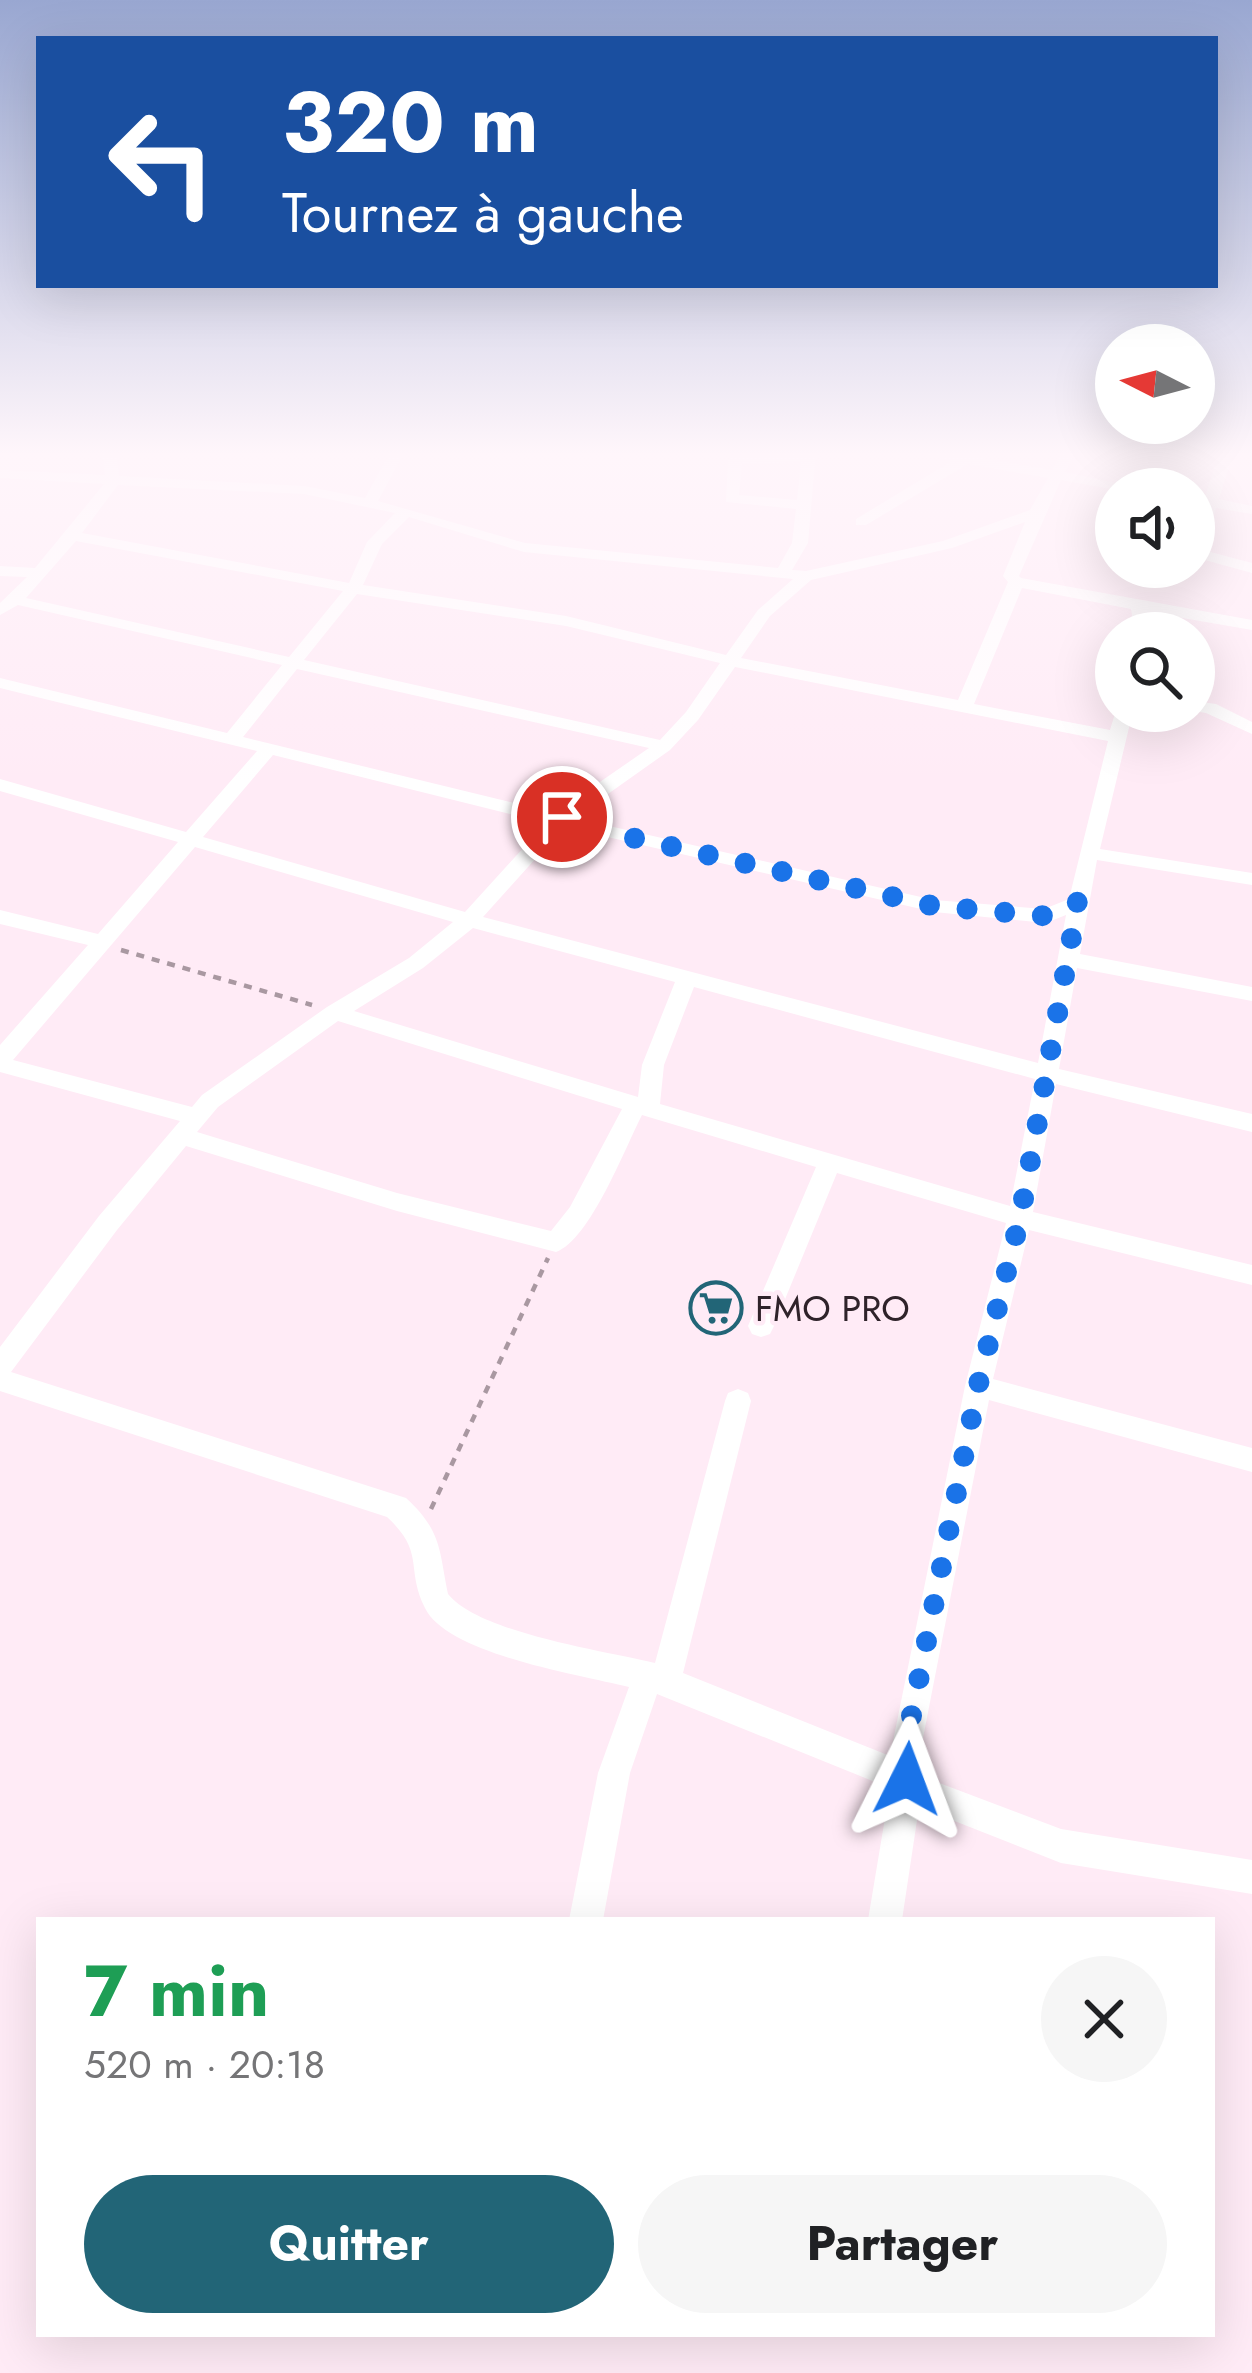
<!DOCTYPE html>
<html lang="fr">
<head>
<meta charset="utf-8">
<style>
  body { margin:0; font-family:Jost,sans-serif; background:#f6f6f6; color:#202124; height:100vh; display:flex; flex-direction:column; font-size:45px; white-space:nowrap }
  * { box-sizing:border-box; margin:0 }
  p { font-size:39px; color:#757577 }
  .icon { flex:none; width:66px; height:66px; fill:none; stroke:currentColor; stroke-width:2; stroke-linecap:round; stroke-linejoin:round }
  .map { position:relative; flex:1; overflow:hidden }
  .panel { position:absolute; left:36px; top:1917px; width:1179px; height:420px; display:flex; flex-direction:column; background:#fff; border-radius:0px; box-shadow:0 12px 48px #0002 }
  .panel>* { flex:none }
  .guide { position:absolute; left:36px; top:36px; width:1182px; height:252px; border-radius:0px; box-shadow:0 12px 48px #0002; background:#1a4fa0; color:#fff; overflow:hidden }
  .needle { width:78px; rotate:276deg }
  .controls { position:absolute; left:1095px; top:324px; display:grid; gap:24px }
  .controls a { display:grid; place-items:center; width:120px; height:120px; border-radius:50%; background:#fff; box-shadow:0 12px 48px #0002; font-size:60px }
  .pin { position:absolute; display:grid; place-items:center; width:102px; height:102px; color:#fff; margin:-51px; border:6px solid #fff; border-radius:50%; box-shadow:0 3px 12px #0007 }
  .me { position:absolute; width:132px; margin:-66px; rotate:3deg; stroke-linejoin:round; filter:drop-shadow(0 0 9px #0008) }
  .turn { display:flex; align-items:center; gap:42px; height:252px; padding:0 48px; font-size:54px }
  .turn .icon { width:156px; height:156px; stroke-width:2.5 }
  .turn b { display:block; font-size:84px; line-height:102px }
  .round { display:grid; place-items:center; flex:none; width:126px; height:126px; border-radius:63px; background:#f6f6f6 }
  .headline { display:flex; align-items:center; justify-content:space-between; height:204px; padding:0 48px }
  h1 { font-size:72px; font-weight:700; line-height:90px; color:#1e9e55 }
  .cta { display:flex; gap:24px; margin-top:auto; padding:24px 48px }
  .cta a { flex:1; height:138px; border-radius:72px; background:#226577; color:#fff; font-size:48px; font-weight:700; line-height:138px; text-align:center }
  .cta a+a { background:#f6f6f6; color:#202124 }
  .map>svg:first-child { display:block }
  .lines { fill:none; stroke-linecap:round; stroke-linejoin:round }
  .path { stroke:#a998a1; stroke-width:4.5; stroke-dasharray:8 8; stroke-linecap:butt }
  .minor { fill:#fff; fill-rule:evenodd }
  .route { stroke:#1a73e8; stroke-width:21; stroke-dasharray:0 37.8 }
  .labels { text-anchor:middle; stroke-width:9; stroke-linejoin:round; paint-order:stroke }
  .poi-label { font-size:36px; fill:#2f232a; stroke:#ffebf6; text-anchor:start }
</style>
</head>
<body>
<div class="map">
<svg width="1252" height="2373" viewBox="0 0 1252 2373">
  <rect width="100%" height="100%" fill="#ffebf6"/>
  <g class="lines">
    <g class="path">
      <path d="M121,950L312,1005"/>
      <path d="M431,1509L548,1258"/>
    </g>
    <g class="minor">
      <path d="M102,451H116L119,476L304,486L365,498L391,451H405L378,501L525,543L778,568L792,543L796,509L726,502L728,460L735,456L816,451L808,543L792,570L806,571L943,541L1030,510L1048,478L968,464L866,525H856V519L952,461L910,451H940L1052,470L1062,451H1076L1065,472L1143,489L1116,490L1061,480L1019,576L1021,578L1252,620V630L1148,612L1151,633H1135L1131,609L1022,588L974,704L1110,730L1116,710L1133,711L1100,849L1252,873V885L1097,860L1080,954L1252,987V1001L1077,968L1059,1069L1252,1114V1132L1056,1084L1033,1212L1252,1265V1285L1029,1230L993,1379L1252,1448V1472L989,1400L922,1743L923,1772L934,1781L1061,1829L1252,1860V1894L1061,1863L919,1807L902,1920H868L890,1788L657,1694L630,1773L603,1920H569L598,1773L629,1687C580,1675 447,1654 425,1608C405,1568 426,1553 387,1517L0,1391V1347L99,1216L180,1121L0,1072V1045L88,945L0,924V910L98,934L178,842L0,791V779L186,832L257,751L0,688V678L227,733L282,665L18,605L0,615V603L27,577L0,576V566L35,568L104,484L0,478V470L105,475ZM801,462L797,500L739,495L742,464ZM118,485L304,494L395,513L367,542L349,583L82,533ZM409,517L524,552L793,579L758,610L726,655L566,616L363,585L382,544ZM1025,522L1003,576L1008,582L958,700L741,658L770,616L811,580L952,548ZM76,541L343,591L289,657L26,598ZM357,594L566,626L720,663L686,712L660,740L304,660ZM735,667L1108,741L1069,899L1044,909L934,900L574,818L670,750L698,720ZM297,669L649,748L555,813L243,737ZM273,755L546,823L465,912L203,837ZM564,827L934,912L1046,923L1066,915L1038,1063L483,917ZM195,847L453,922L409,958L327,1007L202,1095L192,1107L13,1060ZM473,928L675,982L642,1065L638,1097L354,1011L423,968ZM694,987L1035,1079L1010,1206L660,1104L664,1065ZM338,1021L622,1109L570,1207L551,1231L397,1193L197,1132L218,1107ZM642,1115L816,1167L748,1326L752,1334L761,1337L770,1334L774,1326L837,1173L1006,1223L965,1386L890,1756L683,1673L751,1401L748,1393L738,1389L728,1393L725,1401L655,1663C606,1651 479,1633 448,1594C439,1550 442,1531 406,1498L11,1372L117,1230L186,1146L397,1211L556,1252C590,1240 625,1148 642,1115Z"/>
      <path d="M1220,451H1234L1219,499L1252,506V514L1216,508L1203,550L1252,563V573L1194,557V531L1203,505L1194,503V495L1205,497Z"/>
      <path d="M1194,701L1216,704L1252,722V734L1206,713L1193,711Z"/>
    </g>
  </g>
  <linearGradient id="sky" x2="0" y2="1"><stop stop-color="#99a7d1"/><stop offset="0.58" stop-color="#fff6fb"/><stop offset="1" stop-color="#fff6fb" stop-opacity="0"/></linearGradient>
  <rect width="1252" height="783" fill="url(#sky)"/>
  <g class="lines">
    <path class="route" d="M562,817L629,837L934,906L1046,916L1078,902L1020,1218L978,1386L906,1743L907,1779"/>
  </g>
  <defs>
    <g id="supermarket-ring" transform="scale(2.7)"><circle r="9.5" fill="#ffebf6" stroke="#226577" stroke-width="1.5"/><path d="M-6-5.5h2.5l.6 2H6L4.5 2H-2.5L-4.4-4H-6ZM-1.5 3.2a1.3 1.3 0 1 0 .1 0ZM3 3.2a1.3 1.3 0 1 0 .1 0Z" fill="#226577"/></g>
  </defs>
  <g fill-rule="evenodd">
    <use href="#supermarket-ring" x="716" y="1308"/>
  </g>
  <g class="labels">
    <g class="poi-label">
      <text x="755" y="1321">FMO PRO</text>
    </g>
  </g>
</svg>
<div class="controls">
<a><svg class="needle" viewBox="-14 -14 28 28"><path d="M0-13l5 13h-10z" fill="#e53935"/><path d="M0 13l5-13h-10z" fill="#757577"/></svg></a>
<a><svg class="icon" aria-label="sound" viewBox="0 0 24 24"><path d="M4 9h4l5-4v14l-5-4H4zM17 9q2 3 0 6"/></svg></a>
<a><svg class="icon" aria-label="search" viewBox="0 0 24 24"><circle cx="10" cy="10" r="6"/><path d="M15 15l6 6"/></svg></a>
</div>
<div class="pin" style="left:562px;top:817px;background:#d93025"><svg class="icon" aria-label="arrive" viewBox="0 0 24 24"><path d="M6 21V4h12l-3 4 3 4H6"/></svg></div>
<svg class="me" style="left:907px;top:1779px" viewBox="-20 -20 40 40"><path d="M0-17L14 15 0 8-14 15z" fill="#1a73e8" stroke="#fff" stroke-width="4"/></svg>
<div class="guide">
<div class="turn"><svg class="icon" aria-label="left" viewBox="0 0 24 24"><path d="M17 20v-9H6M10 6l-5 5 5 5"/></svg><div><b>320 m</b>Tournez à gauche</div></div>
</div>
<section class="panel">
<div class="headline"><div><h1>7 min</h1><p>520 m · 20:18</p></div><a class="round"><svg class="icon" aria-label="close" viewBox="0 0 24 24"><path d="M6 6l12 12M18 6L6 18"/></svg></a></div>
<div class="cta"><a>Quitter</a><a>Partager</a></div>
</section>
</div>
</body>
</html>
